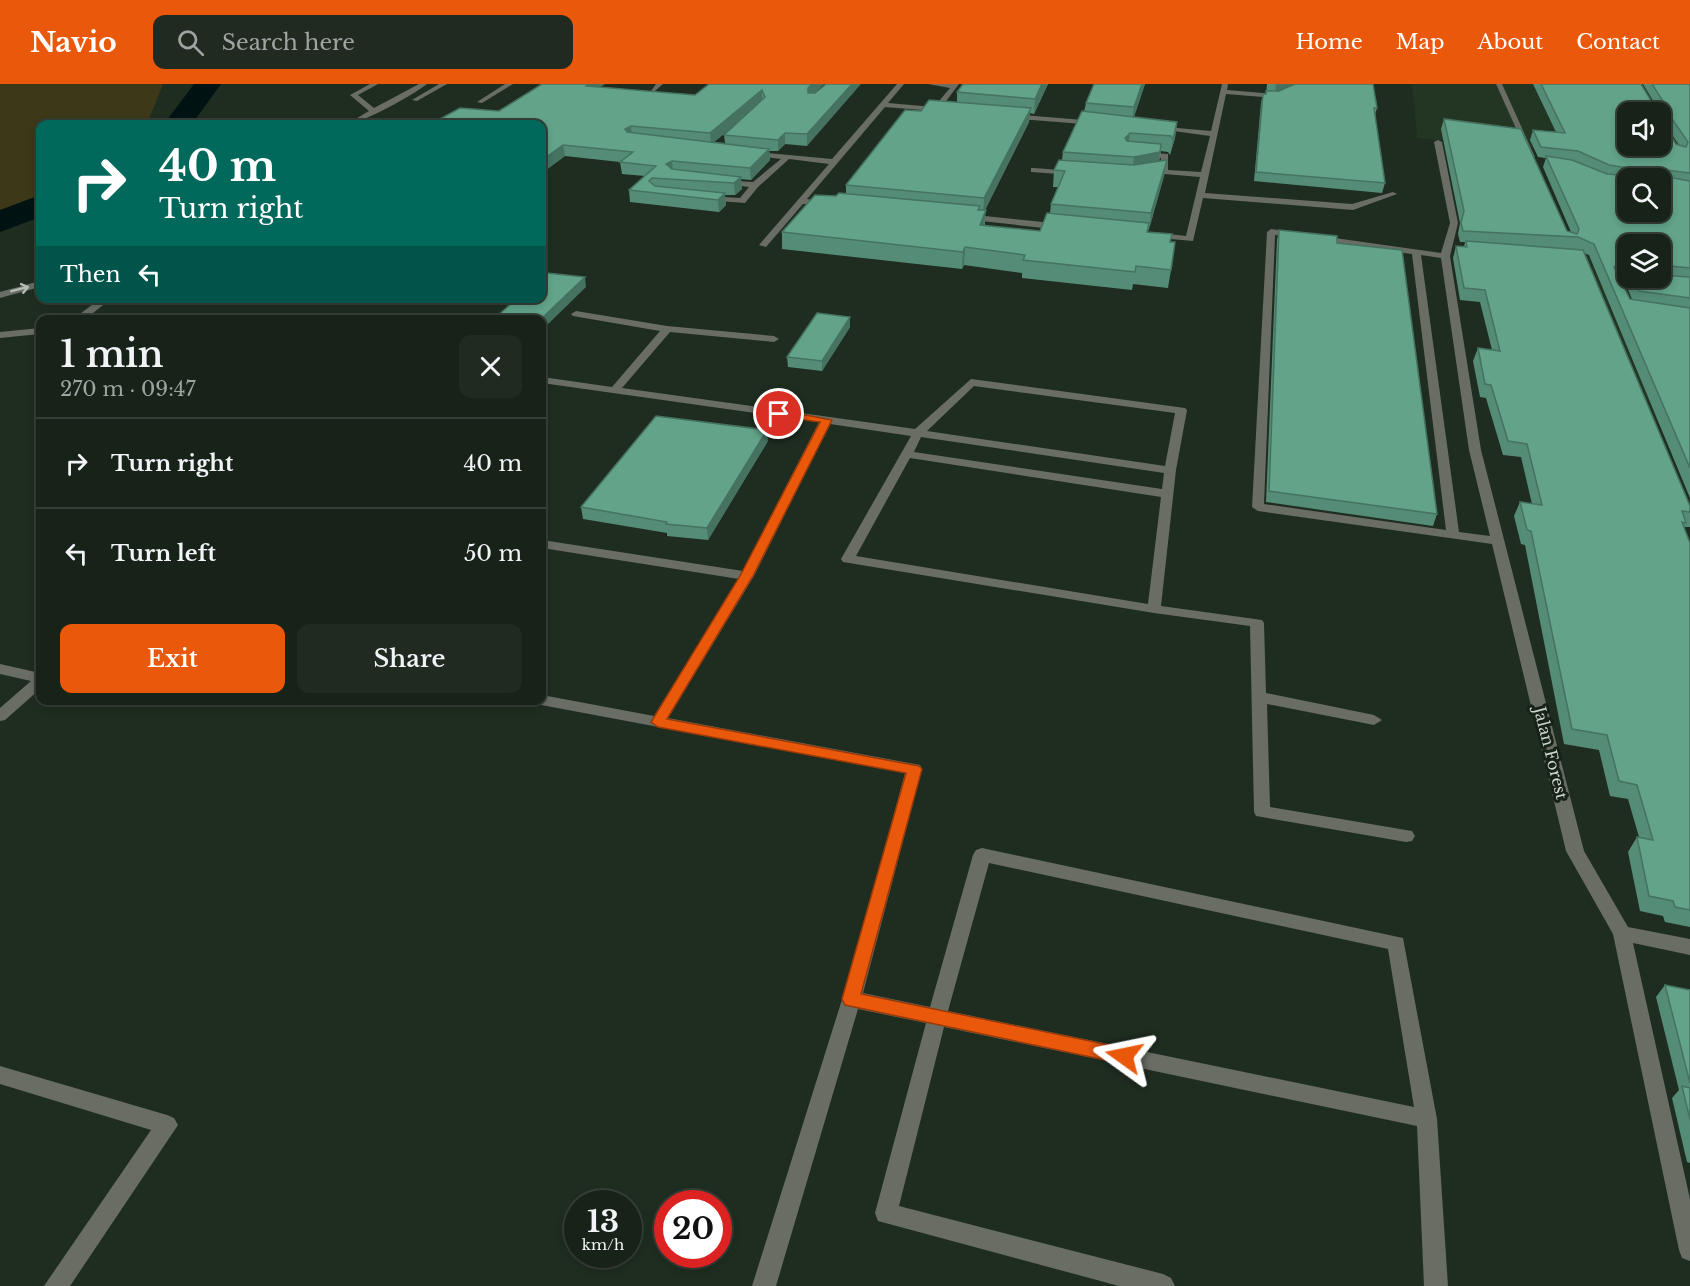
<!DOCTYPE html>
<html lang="en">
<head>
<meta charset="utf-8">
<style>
  body { margin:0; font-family:"Libre Baskerville",serif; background:#202a21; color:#f1f3f6; height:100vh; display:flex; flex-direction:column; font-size:22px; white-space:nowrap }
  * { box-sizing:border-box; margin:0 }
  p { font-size:20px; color:#9ea4a2 }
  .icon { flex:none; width:33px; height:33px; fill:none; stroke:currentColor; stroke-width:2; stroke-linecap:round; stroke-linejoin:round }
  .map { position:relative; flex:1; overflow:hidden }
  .details { position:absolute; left:36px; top:231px; width:510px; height:390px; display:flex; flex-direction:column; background:#172218; border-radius:12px; box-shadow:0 3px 9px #0003,0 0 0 2px #363f37 }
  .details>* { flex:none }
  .banner { position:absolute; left:36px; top:36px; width:510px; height:183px; border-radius:12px; box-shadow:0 3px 9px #0003,0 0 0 2px #363f37; background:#00695c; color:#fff; overflow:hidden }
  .tools { position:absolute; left:1617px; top:18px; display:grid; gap:12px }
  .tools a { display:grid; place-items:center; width:54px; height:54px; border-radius:12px; background:#172218; box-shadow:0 3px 9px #0003,0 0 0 2px #363f37; font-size:30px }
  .speed { position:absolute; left:564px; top:1106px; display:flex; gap:12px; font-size:30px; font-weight:700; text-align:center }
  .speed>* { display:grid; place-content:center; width:78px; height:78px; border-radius:50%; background:#172218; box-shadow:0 3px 9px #0003,0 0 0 2px #363f37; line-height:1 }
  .speed small { font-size:15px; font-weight:400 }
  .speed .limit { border:9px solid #d22; background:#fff; color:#111 }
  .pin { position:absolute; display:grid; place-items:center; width:51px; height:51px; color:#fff; margin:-26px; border:3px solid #fff; border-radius:50%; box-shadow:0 2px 6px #0007 }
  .me { position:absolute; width:66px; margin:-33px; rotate:282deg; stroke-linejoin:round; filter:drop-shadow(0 0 4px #0008) }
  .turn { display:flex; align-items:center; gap:21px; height:126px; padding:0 24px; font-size:27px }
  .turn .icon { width:78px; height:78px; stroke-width:2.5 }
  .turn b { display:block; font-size:42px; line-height:51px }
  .then { display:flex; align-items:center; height:57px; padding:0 24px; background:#0003; gap:12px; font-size:22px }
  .round { display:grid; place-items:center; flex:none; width:63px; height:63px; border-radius:12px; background:#202a21 }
  .overview { display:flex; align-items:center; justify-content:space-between; height:102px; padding:0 24px }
  h1 { font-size:36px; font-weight:600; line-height:45px }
  .cta { display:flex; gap:12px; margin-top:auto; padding:12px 24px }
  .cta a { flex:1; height:69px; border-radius:12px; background:#ea580c; color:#fff; font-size:24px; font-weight:600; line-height:69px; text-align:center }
  .cta a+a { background:#202a21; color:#f1f3f6 }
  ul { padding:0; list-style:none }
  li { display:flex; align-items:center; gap:18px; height:90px; padding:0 24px; border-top:2px solid #363f37 }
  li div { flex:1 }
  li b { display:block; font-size:22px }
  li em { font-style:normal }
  header { display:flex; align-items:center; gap:36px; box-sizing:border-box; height:84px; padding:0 30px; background:#ea580c; color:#fff }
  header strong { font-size:28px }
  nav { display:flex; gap:33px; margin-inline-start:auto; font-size:21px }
  .search { width:420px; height:54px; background:#202a21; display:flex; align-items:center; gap:15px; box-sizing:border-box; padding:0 21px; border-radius:12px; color:#9ea4a2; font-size:22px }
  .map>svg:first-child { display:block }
  .built { fill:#223623; fill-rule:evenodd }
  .green { fill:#3d3817 }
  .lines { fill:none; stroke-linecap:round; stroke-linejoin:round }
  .river { fill:#001312; fill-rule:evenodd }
  .minor { fill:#696d64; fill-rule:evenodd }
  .wall { fill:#548c77; fill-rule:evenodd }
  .shaded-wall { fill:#457261 }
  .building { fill:#62a38a; stroke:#457261; stroke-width:1.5; fill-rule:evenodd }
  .oneway { stroke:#b3bbb2 }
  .route { fill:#ea580c; stroke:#983908; stroke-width:1.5 }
  .labels { text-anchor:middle; stroke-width:6; stroke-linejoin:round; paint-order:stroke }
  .street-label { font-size:16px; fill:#ccd5cc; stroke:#162316 }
</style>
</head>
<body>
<header>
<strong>Navio</strong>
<div class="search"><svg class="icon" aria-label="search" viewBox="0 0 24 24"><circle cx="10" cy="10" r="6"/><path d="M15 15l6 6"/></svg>Search here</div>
<nav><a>Home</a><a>Map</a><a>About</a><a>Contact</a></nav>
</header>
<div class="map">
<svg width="1690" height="1202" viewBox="0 0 1690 1202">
  <rect width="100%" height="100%" fill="#1f2d20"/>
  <path class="built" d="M1412,0H1690V404L1624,269L1539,64L1417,54ZM1628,28H1660V62H1628ZM1628,94H1660V128H1628ZM1628,160H1660V194H1628Z"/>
  <path class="green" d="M0,0H163L147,40H40V112L0,129Z"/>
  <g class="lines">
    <g class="river">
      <path d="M194,0H221L192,40H164Z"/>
      <path d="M40,111V133L0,148V126Z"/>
    </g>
    <g class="minor">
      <path d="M370,0H378L358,11L374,24L419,0H427C415,10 361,40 347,40L369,27L350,11Z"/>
      <path d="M439,0H447L417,17L412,16Z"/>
      <path d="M505,0H513L482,19L477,18Z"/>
      <path d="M656,0H663L655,7H651Z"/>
      <path d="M897,0H904L888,19L934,23L950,4L928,0H959L941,24H946V28L885,23L807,115L833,119L832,121L803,120L766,163L759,161L829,80L789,75L758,103L745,119L706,116L702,114L706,112L740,114L749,103L723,100H720V96L753,98L781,75L749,71L746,67L832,75Z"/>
      <path d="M1222,0H1228L1227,6L1275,10L1298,0H1307L1276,14L1226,10L1205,109L1352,120L1393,108L1397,110L1353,126L1203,114L1193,157L1148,153V149L1151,148L1186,152L1200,93L1164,90L1142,93V89L1160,86L1161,74L1135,70L1139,68L1168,70V86L1201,88L1210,52L1151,44L1155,42L1211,47Z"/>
      <path d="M1496,0H1502L1535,73L1528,71Z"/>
      <path d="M1009,30L1096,37L1100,39L1096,41L1006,34Z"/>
      <path d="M1438,56L1442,58L1458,139L1450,172L1481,366L1584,767L1628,843L1690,855V871L1633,859L1690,1115V1177L1682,1174L1679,1166L1613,850L1566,767L1492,460L1258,427L1252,423L1267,148L1271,145L1441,169L1450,139L1434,58ZM1275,151L1412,170L1446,446L1264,420ZM1421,171L1441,174L1469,366L1490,452L1459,448Z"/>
      <path d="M1034,84L1073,87L1077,89L1073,91L1031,88V84Z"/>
      <path d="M966,130L1062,140L1066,143L1062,146L963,135L962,133Z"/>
      <path d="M1616,192L1690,198V204L1622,198L1627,209L1622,212L1617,209L1611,195Z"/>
      <path d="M40,197V203L0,214V208Z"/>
      <path d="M96,214H106L107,218L93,229L127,236H72L97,217Z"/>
      <path d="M576,227L667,242L774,252L779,255L774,258L670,248L622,304L915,345L971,295L1185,324L1187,326L1176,386L1161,522L1262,536L1264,539L1266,609L1374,631L1382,636L1374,641L1267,620L1270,723L1406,746L1412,747L1415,752L1412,757L1406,758L1256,732L1254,728L1250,542L1154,529L843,478L841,475L911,352L830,340L754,492L668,634L920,681L922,685L863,909L930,923L973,771L976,766L982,764L1403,854L1437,1035L1448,1202H1424L1417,1042L944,943L899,1122L1163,1190L1171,1194L1175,1202H1119L878,1137L875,1129L926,939L858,925L776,1202H752L856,871L905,689L536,620L534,616H542V611L654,632L739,495L542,464V456L743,487L819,338L542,299V293L612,303L660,247L573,232L571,230ZM974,302L1175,329L1165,382L927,347ZM921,353L1164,389L1162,405L914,368ZM910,374L1161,413L1148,520L856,472ZM989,779L1388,865L1414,1023L948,927Z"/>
      <path d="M40,244V250L0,254V248Z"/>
      <path d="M0,580L40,589V605L5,636L0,637V624L31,597L0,590Z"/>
      <path d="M0,982L167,1031L174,1034L178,1041L70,1202H44L151,1046L0,1000Z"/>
    </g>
  </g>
  <g class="wall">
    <path d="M824,0L814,9L807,62L785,60L778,67H769L770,76L751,96L741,95L742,105L735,111H725L726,121L719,128L630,118L629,106L645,92L622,90L620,78L565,72L542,89V40L499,27L601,3L695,11ZM746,31L724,51L725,59L714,58Z"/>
    <path d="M963,0H1048L1034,30L1030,29L1029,38L985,126V142L1040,147L1050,129L1051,120L1058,103H1053L1054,86L1062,76L1063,68L1084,28L1086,19L1094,0H1145L1134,33L1177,38L1175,54L1170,71L1168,68L1161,67L1159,78L1167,76L1164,92L1148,148L1171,158V186L1168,204L1133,200L1132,206L1022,194V189L964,181L962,185L782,165V148L836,112L846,110V101L921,27L957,18V8Z"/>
    <path d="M1267,0H1293L1276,7L1377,24L1375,31L1385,99L1382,109L1254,97L1261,19L1263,10H1266Z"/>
    <path d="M1533,0H1641L1653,20H1655L1643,0H1690V414L1589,171L1584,169L1690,422V443H1684L1690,459V843L1665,838L1663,832L1640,827L1628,768L1637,753H1639L1628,715L1610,712L1599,666L1564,660L1525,461L1521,460L1514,432L1520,418L1532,420L1521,373L1503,371L1486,314L1480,313L1473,277L1478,264L1492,266L1480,218L1460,216L1453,174L1456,162L1464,163L1465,158H1460L1458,150L1460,139L1441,45L1444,35L1567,147L1571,148L1543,83L1546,74L1538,73L1530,56L1533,46L1556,48ZM1662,36L1679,61L1676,60ZM1628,160H1660V194H1629L1626,201L1632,215H1630L1617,190L1628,191Z"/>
    <path d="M1279,146L1337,159L1437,430L1433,442L1266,418L1277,156Z"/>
    <path d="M850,243L822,287L788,283L787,273Z"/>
    <path d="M768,357L708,456L667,452V449L583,435L581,423Z"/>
    <path d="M1665,901L1690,906V1079L1687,1078L1672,1014L1679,1006L1656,913Z"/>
  </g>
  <g class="shaded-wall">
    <path d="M588,0H605L587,12L586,2Z"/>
    <path d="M812,0H824L808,14V4Z"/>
    <path d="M852,0H861L807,62V50Z"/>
    <path d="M1042,0H1048L1034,30L1035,15Z"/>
    <path d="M1142,0H1145L1132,38L1134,23Z"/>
    <path d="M1276,0H1293L1275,8Z"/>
    <path d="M762,6V17L711,61L710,49Z"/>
    <path d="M1031,24L1029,38L983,130L984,114Z"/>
    <path d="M1177,38L1175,54L1170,71L1173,55Z"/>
    <path d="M631,42L632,53L626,56L625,45Z"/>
    <path d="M785,49V60L778,67V56Z"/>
    <path d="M1130,49L1128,65L1125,54Z"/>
    <path d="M563,61L565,72L542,89V76Z"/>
    <path d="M769,65L770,76L751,96L750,84Z"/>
    <path d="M1160,68L1158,84L1132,89L1134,73Z"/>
    <path d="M1167,76L1164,92L1149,146L1151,129Z"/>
    <path d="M672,77L673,89L666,80Z"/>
    <path d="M741,93L742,105L735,111L734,99Z"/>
    <path d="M725,109L726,121L719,128L718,116Z"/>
    <path d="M986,126L984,144L980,141Z"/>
    <path d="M965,163L964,181L962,185L963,168Z"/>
    <path d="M1621,178L1616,190L1614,183Z"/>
    <path d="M585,193L586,203L542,246V236H540Z"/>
    <path d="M850,233V243L822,287V277Z"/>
    <path d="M767,346L768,357L708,456L707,444Z"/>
  </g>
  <g class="building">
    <path d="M542,0H588L586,2L695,11L709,0H812L808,4V9H815L826,0H852L807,50L785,49L778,56L724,51L765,13L762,6L710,49L631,42L625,45L627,48L769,65L750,84L672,77L666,80L672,85L741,93L734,99L652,94L649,97L655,102L725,109L718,116L629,106L656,82L620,78L633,68L563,61L542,76V40H431L460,24L499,27Z"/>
    <path d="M963,0H1042L1035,15L957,8Z"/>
    <path d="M1094,0H1142L1134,23L1086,19Z"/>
    <path d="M1295,0H1373L1377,24H1374L1385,99L1256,88L1263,10H1266V7H1279Z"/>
    <path d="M1541,0H1641L1653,20H1662L1663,17L1652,0H1690V89L1665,86L1662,92L1690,97V184L1660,181V160H1628V179L1621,178L1614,183L1630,215L1690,224V384L1594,160L1578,153L1463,147L1461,139L1464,127L1444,35L1521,45L1567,147L1577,150L1579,145L1546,72L1572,76L1607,90L1632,92L1635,85L1609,81L1578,67L1541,63L1533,46L1565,49ZM1662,26H1666L1688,58L1686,63L1676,60L1662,37ZM1628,28H1660V62H1628ZM1628,94H1660V128H1628Z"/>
    <path d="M929,16L1031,24L984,114L846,101L905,26L921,27Z"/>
    <path d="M1082,27L1177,38L1173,55L1171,52L1130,49L1125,54L1127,57L1161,60L1160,68L1134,73L1063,68Z"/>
    <path d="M1059,76L1134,81L1167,76L1151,129L1051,120L1065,87L1054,86Z"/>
    <path d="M839,109L980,122L978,126H986L980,141L1040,147L1047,129L1149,139L1147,148L1172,150L1170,158H1175L1171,186L1136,182L1135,188L1023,176L1025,171L965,163L963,168L782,148L815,111L836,112Z"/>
    <path d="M1279,146L1337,152V159L1402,166L1437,430L1269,407Z"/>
    <path d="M1466,157L1583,166L1690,422V428L1682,427L1686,439L1682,438L1690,459V826L1675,823L1673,817L1649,812L1637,753L1653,756L1637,701L1619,697L1607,651L1572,645L1531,447L1527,446L1520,418L1542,421L1527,360L1508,357L1491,301L1485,300L1478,264L1500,267L1485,206L1464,204L1456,162L1467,163Z"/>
    <path d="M547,189L585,193L540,236L494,235L517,214H542V193Z"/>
    <path d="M1660,191L1690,193V214L1639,207L1633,194H1660Z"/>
    <path d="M817,229L850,233L822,277L787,273Z"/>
    <path d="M656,332L767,346L707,444L666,440L667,438L581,423Z"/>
    <path d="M1665,901L1690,906V999Z"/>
    <path d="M1682,1002L1690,1004V1036Z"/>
  </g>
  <defs><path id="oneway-shaft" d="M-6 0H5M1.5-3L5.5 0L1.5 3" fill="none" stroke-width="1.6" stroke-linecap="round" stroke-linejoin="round" transform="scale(1.5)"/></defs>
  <use class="oneway" href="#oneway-shaft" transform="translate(20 205) rotate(-14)"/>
  <path class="route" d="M779,326L832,336L753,492L667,635L919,682L922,685L861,910L1124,964L1130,966L1133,972L1130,978L1124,980L845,921L842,915L906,689L658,643L651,638L740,492L820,338L776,332L774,330Z"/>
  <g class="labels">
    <g class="street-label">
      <text transform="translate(1551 669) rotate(76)" y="6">Jalan Forest</text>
    </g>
  </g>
</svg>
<div class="tools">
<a><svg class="icon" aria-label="sound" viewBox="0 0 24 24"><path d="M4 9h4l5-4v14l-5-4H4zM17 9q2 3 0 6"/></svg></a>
<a><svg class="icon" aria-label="search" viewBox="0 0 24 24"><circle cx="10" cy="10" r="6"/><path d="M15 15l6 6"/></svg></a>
<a><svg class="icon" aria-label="layers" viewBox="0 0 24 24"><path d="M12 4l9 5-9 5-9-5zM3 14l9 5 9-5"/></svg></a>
</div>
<div class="speed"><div>13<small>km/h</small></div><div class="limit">20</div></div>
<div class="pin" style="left:779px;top:330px;background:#d93025"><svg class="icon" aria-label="arrive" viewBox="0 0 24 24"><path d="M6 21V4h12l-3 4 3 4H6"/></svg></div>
<svg class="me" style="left:1124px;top:972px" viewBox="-20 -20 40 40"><path d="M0-17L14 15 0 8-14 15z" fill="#ea580c" stroke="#fff" stroke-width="4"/></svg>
<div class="banner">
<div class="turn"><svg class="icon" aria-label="right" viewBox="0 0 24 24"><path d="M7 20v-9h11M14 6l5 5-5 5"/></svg><div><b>40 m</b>Turn right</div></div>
<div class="then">Then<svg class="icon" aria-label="left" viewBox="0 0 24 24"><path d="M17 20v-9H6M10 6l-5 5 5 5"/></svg></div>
</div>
<section class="details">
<div class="overview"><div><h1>1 min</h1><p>270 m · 09:47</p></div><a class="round"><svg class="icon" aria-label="close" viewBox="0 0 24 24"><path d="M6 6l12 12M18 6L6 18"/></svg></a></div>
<ul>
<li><svg class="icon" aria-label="right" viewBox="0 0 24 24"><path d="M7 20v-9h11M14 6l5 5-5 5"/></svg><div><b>Turn right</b></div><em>40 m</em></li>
<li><svg class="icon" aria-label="left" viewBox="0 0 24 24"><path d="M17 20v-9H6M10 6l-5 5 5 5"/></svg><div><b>Turn left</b></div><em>50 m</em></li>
</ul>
<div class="cta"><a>Exit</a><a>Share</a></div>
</section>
</div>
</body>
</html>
